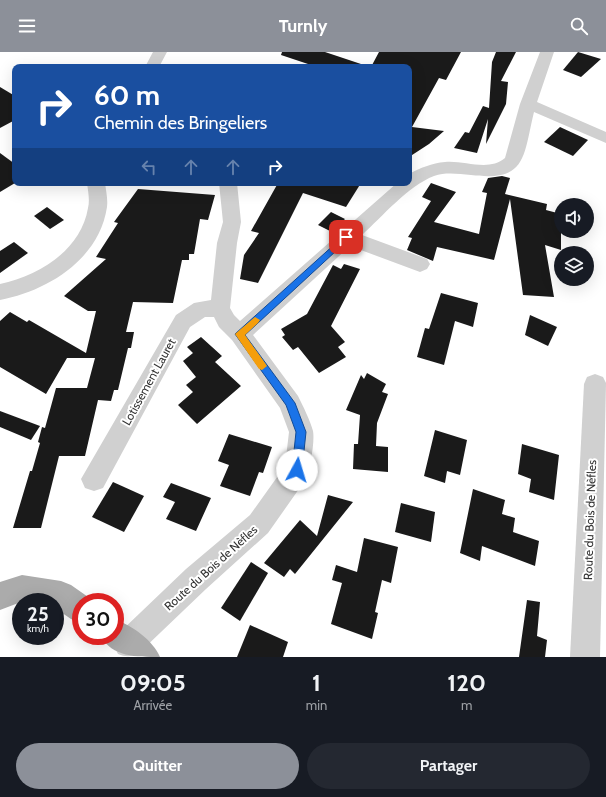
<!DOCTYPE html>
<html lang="fr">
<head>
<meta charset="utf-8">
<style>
  body { margin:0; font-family:Cabin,sans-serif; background:#242831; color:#f1f3f6; height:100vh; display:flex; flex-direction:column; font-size:15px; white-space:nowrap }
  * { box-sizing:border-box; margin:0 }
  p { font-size:13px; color:#9ea1a6 }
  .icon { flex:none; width:22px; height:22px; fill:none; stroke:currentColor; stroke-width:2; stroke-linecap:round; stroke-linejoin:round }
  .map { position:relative; height:605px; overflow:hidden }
  .side { display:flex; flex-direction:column; background:#171b24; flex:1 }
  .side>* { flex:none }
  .banner { position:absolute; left:12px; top:12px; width:400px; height:122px; border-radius:8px; box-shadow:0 4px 16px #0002; background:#1a4fa0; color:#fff; overflow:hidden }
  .buttons { position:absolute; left:554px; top:146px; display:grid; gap:8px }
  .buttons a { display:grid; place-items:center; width:40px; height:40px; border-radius:50%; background:#171b24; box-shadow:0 4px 16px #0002; font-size:20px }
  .speed { position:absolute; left:12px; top:541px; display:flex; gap:8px; font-size:20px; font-weight:700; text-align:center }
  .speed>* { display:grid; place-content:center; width:52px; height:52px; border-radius:50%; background:#171b24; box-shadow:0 4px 16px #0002; line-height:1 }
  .speed small { font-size:10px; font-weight:400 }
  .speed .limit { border:6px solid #d22; background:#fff; color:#111 }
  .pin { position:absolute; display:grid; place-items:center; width:34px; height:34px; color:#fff; margin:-17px; border-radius:8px; box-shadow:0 2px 6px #0006 }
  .me { position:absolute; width:44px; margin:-22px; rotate:6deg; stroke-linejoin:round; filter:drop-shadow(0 0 3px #0008) }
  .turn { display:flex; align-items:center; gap:14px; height:84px; padding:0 16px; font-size:18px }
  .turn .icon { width:52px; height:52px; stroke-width:2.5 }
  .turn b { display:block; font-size:28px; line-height:34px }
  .lanes { display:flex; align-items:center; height:38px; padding:0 16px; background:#0003; justify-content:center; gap:20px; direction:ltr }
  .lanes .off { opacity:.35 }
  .eta { display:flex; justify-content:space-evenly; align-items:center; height:68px; text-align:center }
  .eta b { font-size:24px; font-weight:700; line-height:28px }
  .primary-button { display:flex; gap:8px; margin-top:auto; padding:8px 16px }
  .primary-button a { flex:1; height:46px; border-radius:24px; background:#8c9099; color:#fff; font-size:16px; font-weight:700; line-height:46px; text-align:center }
  .primary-button a+a { background:#242831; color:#f1f3f6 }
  header { display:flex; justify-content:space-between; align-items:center; height:52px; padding:0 16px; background:#8c9099; color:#fff; font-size:18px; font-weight:700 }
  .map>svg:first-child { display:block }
  .building { fill:#1a1a1a }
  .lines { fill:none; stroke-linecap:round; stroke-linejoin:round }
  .minor { fill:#d0d0d0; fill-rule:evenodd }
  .major { fill:#ababab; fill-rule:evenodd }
  .route { fill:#1a73e8; stroke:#114b97 }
  .slow { fill:#f59e0b }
  .labels { text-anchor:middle; stroke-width:4; stroke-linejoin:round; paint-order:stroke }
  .street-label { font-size:12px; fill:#333; stroke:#fff }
</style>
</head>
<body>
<header><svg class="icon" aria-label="menu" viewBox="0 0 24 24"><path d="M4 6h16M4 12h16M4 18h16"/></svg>Turnly<svg class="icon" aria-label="search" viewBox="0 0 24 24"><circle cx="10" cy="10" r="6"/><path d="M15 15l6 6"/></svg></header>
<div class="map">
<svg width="606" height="605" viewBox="0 0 606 605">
  <rect width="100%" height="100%" fill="#fff"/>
  <g class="building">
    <path d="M282,0H325L361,12V15H317L281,3Z"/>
    <path d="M379,0H461L446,28L439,26L412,75L444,79L429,92L409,105V15H371Z"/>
    <path d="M496,0H516L501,29L508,30L506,52L486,92L488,67L477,101L454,96L465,80L469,81L483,54L489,56L492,10Z"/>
    <path d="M578,0L601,7L581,25L563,18Z"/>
    <path d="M0,35L15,44V68L0,76Z"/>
    <path d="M560,75L588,88L573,104L544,90Z"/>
    <path d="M0,101L15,112V131L0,140Z"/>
    <path d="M502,124L510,126L505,142L547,152L546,158L561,162V198L545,193L554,245L523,243L510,147L494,208L437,195L433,209L407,198L412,186L408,185L431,149L422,145L431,131L456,140L434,170L479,182L487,141L482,140L488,126Z"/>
    <path d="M278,131H361L346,155L303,141L258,231L240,227L244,203L259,181L251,179Z"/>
    <path d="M138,137L215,143L208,168L200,167L194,202H189V208H182L173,251L133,250L126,280H134L131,296H128L118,338H114L111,349L98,348L85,404H59L41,476H13L30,419H32L40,391L38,390L42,375L45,376L56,336H87L95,306H67L46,342L0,315V269L10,260L27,270L29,268L86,301L96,259H88L64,244L106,207L96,205L118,171L114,170Z"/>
    <path d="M47,155L64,168L50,177L34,164Z"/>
    <path d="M331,160L345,167L332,180L318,173Z"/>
    <path d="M14,190L28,201L0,221V199Z"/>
    <path d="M344,212L360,217L331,274L345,290L338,295L346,305L319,321L298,295L293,298L282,285L285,283L281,277L307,262L333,213L341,217Z"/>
    <path d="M441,241L478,251L473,275L455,269L444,313L417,305L425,276L429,277Z"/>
    <path d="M530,263L557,275L548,294L525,283Z"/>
    <path d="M201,285L222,304L215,310L241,334L197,372L178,353L193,340L186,333L196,325L183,309L193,301L187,295Z"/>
    <path d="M367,321L386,332L382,340L388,342L377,371L376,394L388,395V420L353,417L354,392H358L360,363L346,358L361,323L364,327Z"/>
    <path d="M0,359L40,374L31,388L0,375Z"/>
    <path d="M435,378L467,388L460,423L447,419L445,431L424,424Z"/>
    <path d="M229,382L272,395L263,421L259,420L250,444L220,434L229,413L218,409Z"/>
    <path d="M522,392L559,403L554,448L529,440L531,427L518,422Z"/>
    <path d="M113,430L144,444L124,480L92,465Z"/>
    <path d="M171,431L211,446L196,479L166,467L175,450L163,445Z"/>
    <path d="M473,437L505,448L502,462L515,466L513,480L539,489L535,514L482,494L480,509L460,501Z"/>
    <path d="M328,443L353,450L295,522L290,517L284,525L264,511L300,468L317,484Z"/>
    <path d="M401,451L435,460L431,490L395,480Z"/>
    <path d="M364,486L398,495L391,531L382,528L375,560L378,561L372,587L331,572L342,531L332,528L336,513L357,520Z"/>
    <path d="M251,510L268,521L240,569L221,556Z"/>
    <path d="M527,548L540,550L537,584L547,588L545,605H519Z"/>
    <path d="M250,573L288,590L283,605H237Z"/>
  </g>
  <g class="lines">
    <g class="minor">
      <path d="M153,0H167L159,15H145Z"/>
      <path d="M540,0H554L537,50L606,80V91L534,60C523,105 527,130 471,123C458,122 446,120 434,124C408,134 383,164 362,183L427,207L430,212L427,217L420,220L350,194L253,283L298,344C303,354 310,368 313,379C315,390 310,416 306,427L268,481L206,537L138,602C131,605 125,605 118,602L113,592L118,582L186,517L250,463L285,414L289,380L280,356L232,288L219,275L214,265H205L190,275L103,436L94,439L85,436L81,427L176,263L194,251L211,248L217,191L223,170L219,131H237L241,170L237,191L230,256L234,263L240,269L397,131H409V122C420,116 432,111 445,110C464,108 489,120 505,106L520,52Z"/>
      <path d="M87,131H105C106,139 108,147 107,155C99,208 47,239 0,248V232C39,224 81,198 88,156C90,148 88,139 87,131Z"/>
      <path d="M595,322L603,325L606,331L600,605H570L584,332L587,325Z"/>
    </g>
    <g class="major">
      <path d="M22,523L61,529L71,533L91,547L92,550H81V571L71,567L55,556V550H21L0,558V530Z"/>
      <path d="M115,567C132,574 153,588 160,605C136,605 112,605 101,584H115Z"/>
    </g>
  </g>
  <path class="route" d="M346,182L350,185L349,187L245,283L295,351L306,380L302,418L300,422L297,423L293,422L292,418L296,380L286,353L235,282Z"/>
  <path class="slow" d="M255,265L260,268L258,271L245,283L265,311L267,314L262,318L259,317L235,282Z"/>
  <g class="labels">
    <g class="street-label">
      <text transform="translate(149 330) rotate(-61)" y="4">Lotissement Lauret</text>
      <text transform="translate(590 468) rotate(-88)" y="4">Route du Bois de Nèfles</text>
      <text transform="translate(211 516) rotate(-42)" y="4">Route du Bois de Nèfles</text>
    </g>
  </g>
</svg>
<div class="buttons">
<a><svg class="icon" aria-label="sound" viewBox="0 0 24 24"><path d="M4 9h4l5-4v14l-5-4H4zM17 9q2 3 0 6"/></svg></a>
<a><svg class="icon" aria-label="layers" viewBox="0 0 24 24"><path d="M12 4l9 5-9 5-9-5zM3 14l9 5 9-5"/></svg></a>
</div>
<div class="speed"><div>25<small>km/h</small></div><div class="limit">30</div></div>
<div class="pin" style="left:346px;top:185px;background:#d93025"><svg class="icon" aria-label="arrive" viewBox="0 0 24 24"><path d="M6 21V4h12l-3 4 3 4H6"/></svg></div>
<svg class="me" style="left:297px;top:418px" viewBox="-20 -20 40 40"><circle r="19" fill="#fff"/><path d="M0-13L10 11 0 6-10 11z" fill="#1a73e8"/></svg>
<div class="banner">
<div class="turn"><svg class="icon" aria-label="right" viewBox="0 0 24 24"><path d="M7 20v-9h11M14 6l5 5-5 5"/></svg><div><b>60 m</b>Chemin des Bringeliers</div></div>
<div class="lanes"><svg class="icon off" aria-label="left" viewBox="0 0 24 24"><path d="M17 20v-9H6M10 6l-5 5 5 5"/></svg><svg class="icon off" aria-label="ahead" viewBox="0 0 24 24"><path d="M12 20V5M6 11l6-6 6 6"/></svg><svg class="icon off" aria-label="ahead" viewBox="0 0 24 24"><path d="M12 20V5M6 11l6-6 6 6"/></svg><svg class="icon" aria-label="right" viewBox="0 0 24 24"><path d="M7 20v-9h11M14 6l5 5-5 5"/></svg></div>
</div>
</div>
<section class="side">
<div class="eta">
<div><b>09:05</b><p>Arrivée</p></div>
<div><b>1</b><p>min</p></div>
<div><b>120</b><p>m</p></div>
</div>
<div class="primary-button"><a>Quitter</a><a>Partager</a></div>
</section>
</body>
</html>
